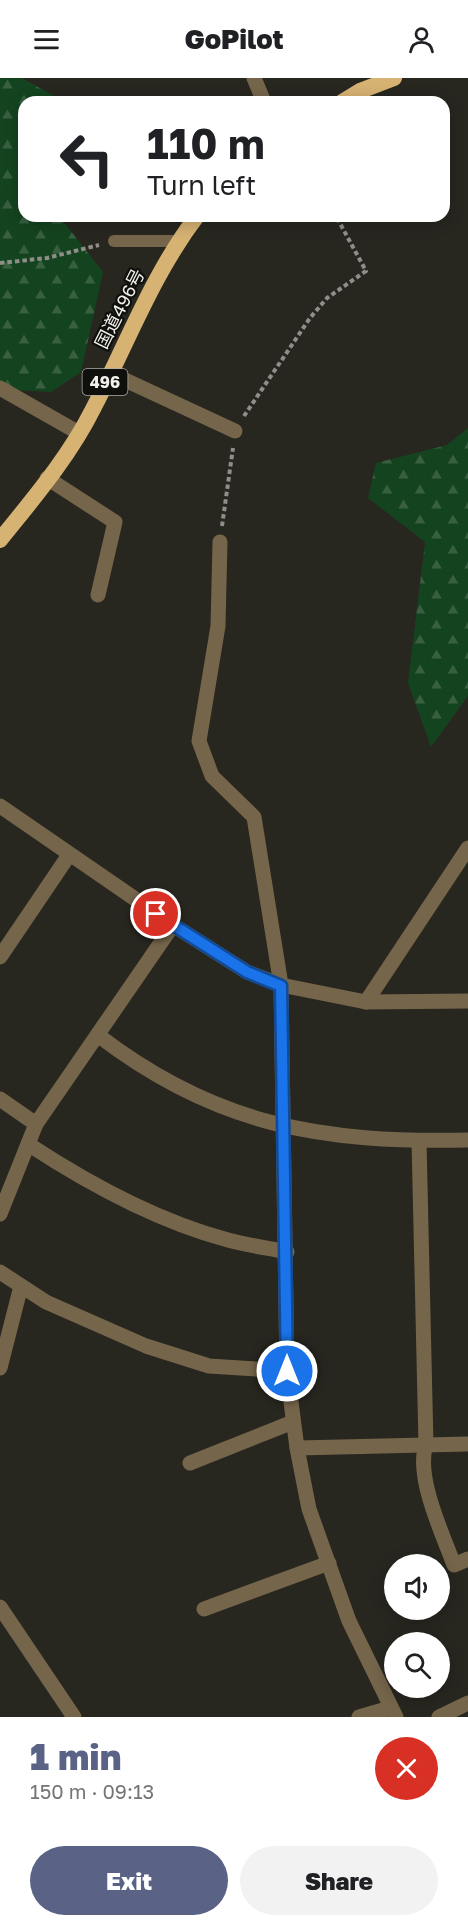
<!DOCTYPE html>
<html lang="en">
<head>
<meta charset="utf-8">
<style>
  body { margin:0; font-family:"Golos Text","Noto Sans JP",sans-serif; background:#f2f2f2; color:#202124; height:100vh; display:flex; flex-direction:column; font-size:22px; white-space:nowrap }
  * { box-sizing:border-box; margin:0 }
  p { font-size:20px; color:#757577 }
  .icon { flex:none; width:33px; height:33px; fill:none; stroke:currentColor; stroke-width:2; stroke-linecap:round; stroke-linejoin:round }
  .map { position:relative; height:1639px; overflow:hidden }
  .drawer { display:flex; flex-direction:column; background:#fff; flex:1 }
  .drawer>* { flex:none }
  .hud { position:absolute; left:18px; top:18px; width:432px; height:126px; border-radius:18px; box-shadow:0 3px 15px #0003; background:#fff; color:#202124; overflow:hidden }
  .tools { position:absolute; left:384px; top:1476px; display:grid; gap:12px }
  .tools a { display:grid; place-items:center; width:66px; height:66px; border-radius:50%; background:#fff; box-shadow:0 3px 15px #0003; font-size:30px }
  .pin { position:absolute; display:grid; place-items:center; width:51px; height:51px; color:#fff; margin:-26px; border:3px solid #fff; border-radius:50%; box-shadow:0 2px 6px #0007 }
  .me { position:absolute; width:66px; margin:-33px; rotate:0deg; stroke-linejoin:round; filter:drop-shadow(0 0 4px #0008) }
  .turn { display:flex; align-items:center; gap:21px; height:126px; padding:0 30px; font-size:27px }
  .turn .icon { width:78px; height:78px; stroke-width:2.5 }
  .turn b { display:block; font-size:42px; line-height:51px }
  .round { display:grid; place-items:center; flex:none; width:63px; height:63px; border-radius:32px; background:#f2f2f2 }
  .head { display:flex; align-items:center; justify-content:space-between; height:102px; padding:0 30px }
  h1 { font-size:36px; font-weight:800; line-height:45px; color:#5a6386 }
  .cta { display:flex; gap:12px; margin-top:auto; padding:12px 30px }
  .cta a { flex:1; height:69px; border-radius:36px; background:#5a6386; color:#fff; font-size:24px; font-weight:800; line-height:69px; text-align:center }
  .cta a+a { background:#f2f2f2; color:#202124 }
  header { display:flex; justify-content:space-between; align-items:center; height:78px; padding:0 30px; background:#fff; font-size:27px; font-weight:800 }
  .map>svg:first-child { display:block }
  .forest { fill:url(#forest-firs) }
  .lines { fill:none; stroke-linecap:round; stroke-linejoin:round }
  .path { stroke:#8f8e88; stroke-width:4; stroke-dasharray:4.5 3; stroke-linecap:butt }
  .service { stroke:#75654b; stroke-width:12 }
  .minor { stroke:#75654b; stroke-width:15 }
  .trunk { stroke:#d6b273; stroke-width:16 }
  .route-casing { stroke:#114b97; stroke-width:15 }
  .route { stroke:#1a73e8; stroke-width:10 }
  .labels { text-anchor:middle; stroke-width:4.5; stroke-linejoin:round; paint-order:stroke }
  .shield { fill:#0f0f0c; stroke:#adaca9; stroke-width:1.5 }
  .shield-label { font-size:16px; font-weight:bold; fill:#f1f0ec }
  .street-label { font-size:18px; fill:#f1f0ec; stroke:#0f0f0c }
</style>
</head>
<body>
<header><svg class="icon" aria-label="menu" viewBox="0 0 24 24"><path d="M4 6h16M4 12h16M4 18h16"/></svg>GoPilot<svg class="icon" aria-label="person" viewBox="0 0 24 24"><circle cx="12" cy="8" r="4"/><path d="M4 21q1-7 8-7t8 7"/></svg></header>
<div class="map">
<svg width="468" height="1639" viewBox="0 0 468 1639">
  <defs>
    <pattern id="forest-firs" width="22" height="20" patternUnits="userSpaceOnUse" patternTransform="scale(1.5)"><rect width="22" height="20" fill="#14441f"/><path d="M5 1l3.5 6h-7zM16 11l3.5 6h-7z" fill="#375f40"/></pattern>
  </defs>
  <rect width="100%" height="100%" fill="#27261f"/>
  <g class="forest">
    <path d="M0,0H22L65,24H24V138H59L103,194L81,294L51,314L0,311Z"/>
    <path d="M468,350V618L431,669L408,605L425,464L368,420L376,385L447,367Z"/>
  </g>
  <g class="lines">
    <g class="path">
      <path d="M0,185L47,180L99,167"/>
      <path d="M244,338L310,240L327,220L366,193L336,138"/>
      <path d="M222,448L233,370"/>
    </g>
    <path class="service" d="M114,163H178"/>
    <g class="minor">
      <path d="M254,0L264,24"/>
      <path d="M110,295L235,353"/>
      <path d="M0,310L79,355"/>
      <path d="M47,400L115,444L98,517"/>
      <path d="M220,464L218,548L199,663L212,698L254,739L281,907L287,1293L297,1370L309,1431L349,1543L396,1639"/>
      <path d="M0,728L173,847L247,894L281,907L366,924L468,923"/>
      <path d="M0,879L69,777"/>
      <path d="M366,924L468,770"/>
      <path d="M99,958C217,1048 322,1065 468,1062"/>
      <path d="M0,1021L36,1046"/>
      <path d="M419,1063L426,1367C415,1398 443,1457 454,1487L468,1481"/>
      <path d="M28,1066C89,1106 156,1143 228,1162C247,1167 267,1170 287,1174"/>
      <path d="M0,1136L36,1046L173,847"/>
      <path d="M0,1194L46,1224L146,1268L209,1288L287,1293"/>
      <path d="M0,1290L21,1208"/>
      <path d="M297,1370L468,1366"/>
      <path d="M190,1385L293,1344"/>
      <path d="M0,1529L74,1639"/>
      <path d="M204,1531L329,1485"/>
      <path d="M359,1639L390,1630"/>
      <path d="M439,1639L468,1625"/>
    </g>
    <g class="trunk">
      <path d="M342,24L360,13L394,0"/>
      <path d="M0,462C33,421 69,379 93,331C127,266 152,197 197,138"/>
    </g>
  </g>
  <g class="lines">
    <g class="route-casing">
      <path id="route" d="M156,836L247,894L281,908L287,1293"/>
    </g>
    <use href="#route" class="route"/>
  </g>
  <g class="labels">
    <rect class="shield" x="82.5" y="291" width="45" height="26" rx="4.5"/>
    <g class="shield-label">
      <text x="105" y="310">496</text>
    </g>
    <g class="street-label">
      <text transform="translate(120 231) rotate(-63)" y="6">国道496号</text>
    </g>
  </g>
</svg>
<div class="tools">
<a><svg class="icon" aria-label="sound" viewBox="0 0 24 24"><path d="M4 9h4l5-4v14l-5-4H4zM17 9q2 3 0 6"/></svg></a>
<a><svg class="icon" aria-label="search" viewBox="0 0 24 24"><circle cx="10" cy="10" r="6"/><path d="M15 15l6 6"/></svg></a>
</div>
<div class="pin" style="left:156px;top:836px;background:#d93025"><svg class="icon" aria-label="arrive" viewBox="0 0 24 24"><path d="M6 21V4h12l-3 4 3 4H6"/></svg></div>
<svg class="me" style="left:287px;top:1293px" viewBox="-20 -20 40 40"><circle r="17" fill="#1a73e8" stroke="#fff" stroke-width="3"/><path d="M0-11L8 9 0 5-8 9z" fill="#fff"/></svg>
<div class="hud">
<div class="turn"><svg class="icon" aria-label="left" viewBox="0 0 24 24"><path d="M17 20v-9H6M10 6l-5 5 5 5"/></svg><div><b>110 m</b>Turn left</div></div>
</div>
</div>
<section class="drawer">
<div class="head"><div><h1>1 min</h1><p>150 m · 09:13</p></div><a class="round" style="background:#d93025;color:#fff"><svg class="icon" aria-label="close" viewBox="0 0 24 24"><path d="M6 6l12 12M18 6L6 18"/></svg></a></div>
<div class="cta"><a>Exit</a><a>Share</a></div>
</section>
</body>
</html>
